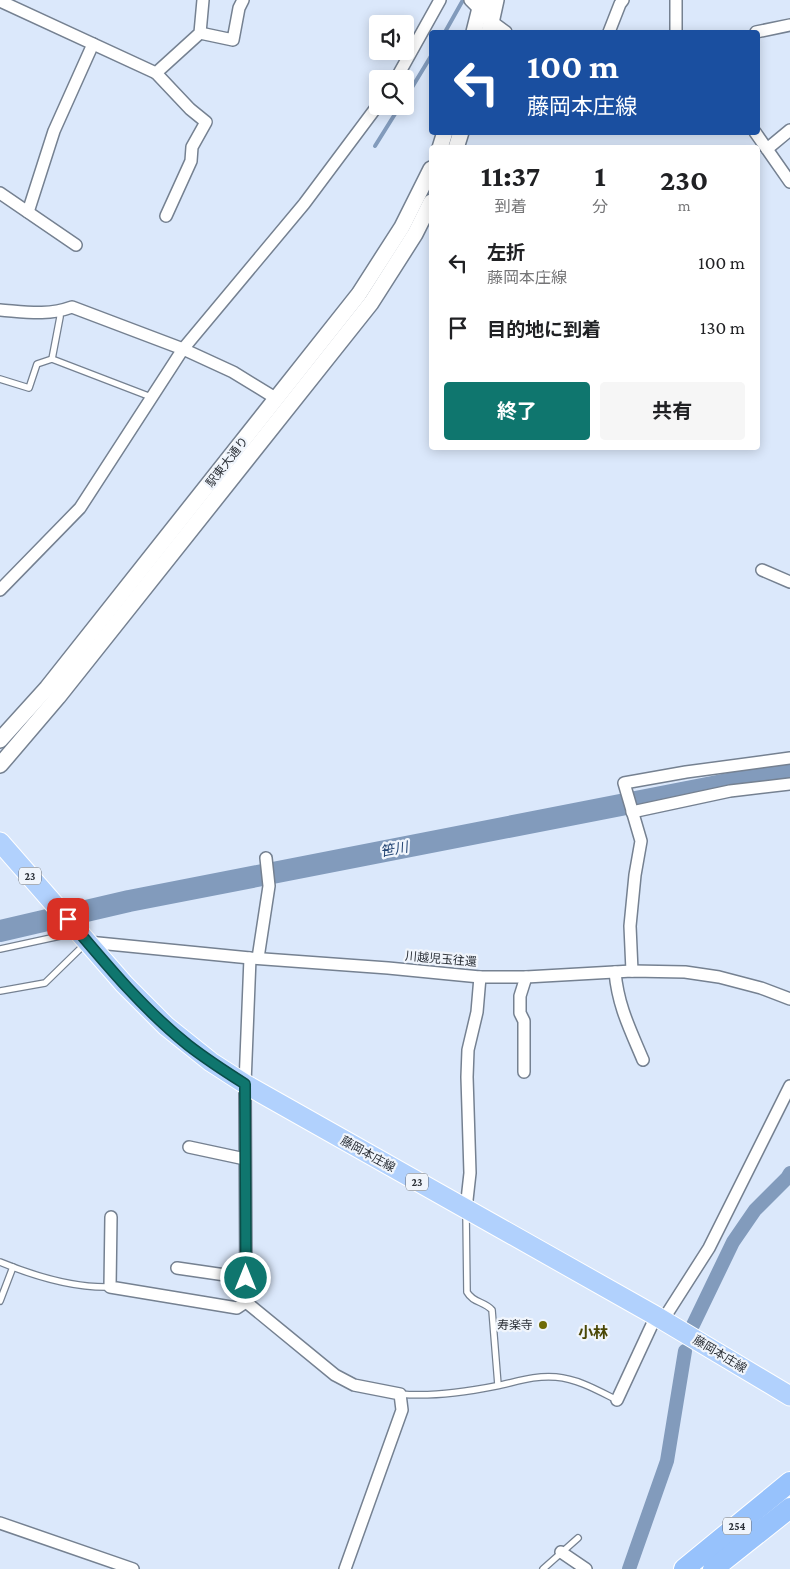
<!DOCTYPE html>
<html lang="ja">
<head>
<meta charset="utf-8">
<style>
  body { margin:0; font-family:"Crimson Pro","Noto Sans JP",serif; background:#f6f6f6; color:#202124; height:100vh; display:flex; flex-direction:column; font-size:19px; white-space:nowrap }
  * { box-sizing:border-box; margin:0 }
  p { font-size:16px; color:#757577 }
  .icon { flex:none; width:28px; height:28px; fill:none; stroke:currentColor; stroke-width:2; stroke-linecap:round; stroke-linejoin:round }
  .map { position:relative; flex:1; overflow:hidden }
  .side { position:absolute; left:429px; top:145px; width:331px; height:305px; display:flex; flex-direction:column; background:#fff; border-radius:5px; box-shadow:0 2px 12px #0003 }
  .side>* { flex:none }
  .top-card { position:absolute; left:429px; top:30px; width:331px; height:105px; border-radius:5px; box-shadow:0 2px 12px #0003; background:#1a4fa0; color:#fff; overflow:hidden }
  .tools { position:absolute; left:369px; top:15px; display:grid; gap:10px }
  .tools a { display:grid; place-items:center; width:45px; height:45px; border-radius:5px; background:#fff; box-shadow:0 2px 12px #0003; font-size:25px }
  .pin { position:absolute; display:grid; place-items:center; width:42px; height:42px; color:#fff; margin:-21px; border-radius:10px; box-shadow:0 2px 8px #0006 }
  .me { position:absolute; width:55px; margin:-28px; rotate:0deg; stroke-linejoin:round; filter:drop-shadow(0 0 4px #0008) }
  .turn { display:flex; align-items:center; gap:18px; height:105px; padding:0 15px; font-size:22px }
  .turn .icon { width:65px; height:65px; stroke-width:2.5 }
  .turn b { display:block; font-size:35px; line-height:42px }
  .eta { display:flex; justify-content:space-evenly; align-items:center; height:85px; text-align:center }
  .eta b { font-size:30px; font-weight:700; line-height:35px }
  .cta { display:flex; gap:10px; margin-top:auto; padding:10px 15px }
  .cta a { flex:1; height:58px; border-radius:5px; background:#0f766e; color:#fff; font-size:20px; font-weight:700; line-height:58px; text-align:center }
  .cta a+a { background:#f6f6f6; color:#202124 }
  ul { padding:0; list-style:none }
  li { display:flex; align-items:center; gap:15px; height:65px; padding:0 15px }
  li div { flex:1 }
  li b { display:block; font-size:19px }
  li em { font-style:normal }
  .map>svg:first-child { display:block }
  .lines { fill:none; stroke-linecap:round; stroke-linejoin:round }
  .stream { stroke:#829bbc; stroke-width:4 }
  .canal { stroke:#829bbc; stroke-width:14 }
  .river { stroke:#829bbc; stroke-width:22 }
  .service-casing { stroke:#758191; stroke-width:8 }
  .minor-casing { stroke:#758191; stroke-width:14 }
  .tertiary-casing { stroke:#758191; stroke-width:18 }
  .primary-casing { stroke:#fff; stroke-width:21 }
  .trunk-casing { stroke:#fff; stroke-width:22 }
  .service { stroke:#fff; stroke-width:5.5 }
  .minor { stroke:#fff; stroke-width:11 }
  .tertiary { stroke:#fff; stroke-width:15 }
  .primary { stroke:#b1d1fd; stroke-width:19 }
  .trunk { stroke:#97c2fc; stroke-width:20 }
  .route-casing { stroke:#0a4d48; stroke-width:12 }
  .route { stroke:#0f766e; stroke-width:9 }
  .poi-dot { fill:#6f6b06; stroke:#f0f5fc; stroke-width:2 }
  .labels { text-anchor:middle; stroke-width:4.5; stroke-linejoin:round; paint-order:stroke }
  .shield { fill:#f0f5fc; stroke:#666b72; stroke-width:1 }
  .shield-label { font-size:11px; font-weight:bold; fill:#2b3037 }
  .street-label { font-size:12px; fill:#2b3037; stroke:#f0f5fc }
  .poi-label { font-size:12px; fill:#2b3037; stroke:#f0f5fc; text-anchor:end }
  .water-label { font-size:14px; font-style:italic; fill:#264775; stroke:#f0f5fc }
  .quarter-label { font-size:15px; font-weight:bold; fill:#4a4705; stroke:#f0f5fc }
</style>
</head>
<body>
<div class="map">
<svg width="790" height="1569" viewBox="0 0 790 1569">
  <rect width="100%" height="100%" fill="#dbe8fb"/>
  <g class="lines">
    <g class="stream">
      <path d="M445,32L463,0"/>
      <path d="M405,99L431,56"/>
      <path d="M375,146L400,106"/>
    </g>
    <g class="canal">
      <path d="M693,1325L733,1242L755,1210L787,1178L790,1173"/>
      <path d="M629,1569L667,1461L685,1351"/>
    </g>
    <path class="river" d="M0,931L129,901L790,772"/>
    <g class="service-casing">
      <g id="service">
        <path d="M52,359L60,317V311"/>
        <path d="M0,379L29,388L37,364L52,359L151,397"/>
        <path d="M0,949L74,933"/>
        <path d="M0,991L45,983L86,943"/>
        <path d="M466,1212L467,1292C473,1303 484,1301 492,1310L498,1385"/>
        <path d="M0,1262C34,1276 73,1288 110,1287"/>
        <path d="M0,1301L13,1267"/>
        <path d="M400,1394C431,1397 466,1392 496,1386C516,1382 535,1375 556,1377C578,1379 597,1390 617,1400"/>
        <path d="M543,1569L578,1538"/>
      </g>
    </g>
    <g class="minor-casing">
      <g id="minor">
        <path d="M470,0L491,21L506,32"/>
        <path d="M0,1L156,73L200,33L203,0"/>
        <path d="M609,32L620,4L623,0"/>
        <path d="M676,32V0"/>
        <path d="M756,32L790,25"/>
        <path d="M200,33L233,40L239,8L243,0"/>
        <path d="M156,73L190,109L206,122L192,147L191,161L166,216"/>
        <path d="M396,79L440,0"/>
        <path d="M755,132L790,182"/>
        <path d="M767,149L790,130"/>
        <path d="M0,193L76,245"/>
        <path d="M28,212L54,131L93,44"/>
        <path d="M0,310C26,312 47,316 72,307L183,349L233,372L277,399"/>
        <path d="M762,570L790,582"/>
        <path d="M0,590L80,508L183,349L304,204L378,105"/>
        <path d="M632,812L730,791L790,784"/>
        <path d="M88,942L250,958L388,968L480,977H526L632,971L685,972L719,977L761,988L790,999"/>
        <path d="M258,958L269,886L266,858"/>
        <path d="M632,971L630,926L635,875L641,841L624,783L686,772L790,758"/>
        <path d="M615,972C618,1006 630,1029 643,1060"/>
        <path d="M524,1072V1021L520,1013V996L526,977"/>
        <path d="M189,1147L245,1159"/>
        <path d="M466,1209L470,1173L467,1077L468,1050L477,1012L480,977"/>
        <path d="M111,1217L110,1287L237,1308L246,1302"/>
        <path d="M177,1268L246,1278"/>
        <path d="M246,1302L335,1375L354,1385L400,1394L402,1410L345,1569"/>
        <path d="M246,1302L245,1084L250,958"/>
        <path d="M663,1320L709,1248L790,1086"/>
        <path d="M617,1400L656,1316"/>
        <path d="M0,1523L133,1569"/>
        <path d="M561,1552L586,1569"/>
      </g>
    </g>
    <g class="tertiary-casing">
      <g id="tertiary">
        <path d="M474,32L482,0"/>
        <path d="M489,32L496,0"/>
        <path d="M440,148L445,132"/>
        <path d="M456,148L461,132"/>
        <path d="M0,740L47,688L359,294L402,227L431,169"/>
        <path d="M0,765L58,697L371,303L415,234L431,202"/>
      </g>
    </g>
    <g class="primary-casing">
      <path id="primary" d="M0,842L124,984L166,1026L211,1062L245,1084L656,1316L790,1396"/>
    </g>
    <g class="trunk-casing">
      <g id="trunk">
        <path d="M684,1569L790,1482"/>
        <path d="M713,1569L790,1508"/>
      </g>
    </g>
    <use href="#service" class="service"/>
    <use href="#minor" class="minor"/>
    <use href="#tertiary" class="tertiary"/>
    <use href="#primary" class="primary"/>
    <use href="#trunk" class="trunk"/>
  </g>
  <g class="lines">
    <g class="route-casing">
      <path id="route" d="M68,919C105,963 143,1009 188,1045C206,1059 226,1072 245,1084L246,1278"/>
    </g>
    <use href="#route" class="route"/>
  </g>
  <circle class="poi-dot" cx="543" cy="1325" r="5"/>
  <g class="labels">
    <g class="shield">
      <rect x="19" y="867.5" width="22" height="17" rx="4"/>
      <rect x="406" y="1173.5" width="22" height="17" rx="4"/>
      <rect x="723" y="1517.5" width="28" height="17" rx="4"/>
    </g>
    <g class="shield-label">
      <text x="30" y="880">23</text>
      <text x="417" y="1186">23</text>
      <text x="737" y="1530">254</text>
    </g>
    <g class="street-label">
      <text transform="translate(227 462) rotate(-52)" y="4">駅東大通り</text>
      <text transform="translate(441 959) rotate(5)" y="4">川越児玉往還</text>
      <text transform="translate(368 1154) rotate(29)" y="4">藤岡本庄線</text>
      <text transform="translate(720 1354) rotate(31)" y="4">藤岡本庄線</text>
    </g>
    <g class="poi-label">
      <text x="533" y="1329">寿楽寺</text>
    </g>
    <g class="water-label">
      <text transform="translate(394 849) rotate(-11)" y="5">笹川</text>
    </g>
    <g class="quarter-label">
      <text x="593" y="1338">小林</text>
    </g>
  </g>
</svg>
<div class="tools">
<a><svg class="icon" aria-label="sound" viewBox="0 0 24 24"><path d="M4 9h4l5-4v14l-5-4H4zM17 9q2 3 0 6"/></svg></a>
<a><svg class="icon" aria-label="search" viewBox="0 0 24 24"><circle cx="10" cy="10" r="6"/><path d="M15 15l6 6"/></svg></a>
</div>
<div class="pin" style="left:68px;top:919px;background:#d93025"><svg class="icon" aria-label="arrive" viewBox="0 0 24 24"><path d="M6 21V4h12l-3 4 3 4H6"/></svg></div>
<svg class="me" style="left:246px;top:1278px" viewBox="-20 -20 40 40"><circle r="17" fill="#0f766e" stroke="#fff" stroke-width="3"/><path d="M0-11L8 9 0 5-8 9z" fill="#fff"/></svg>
<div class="top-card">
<div class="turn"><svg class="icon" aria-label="left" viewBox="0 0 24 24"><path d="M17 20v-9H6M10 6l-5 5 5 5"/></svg><div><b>100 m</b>藤岡本庄線</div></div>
</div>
<section class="side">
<div class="eta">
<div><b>11:37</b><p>到着</p></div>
<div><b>1</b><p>分</p></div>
<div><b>230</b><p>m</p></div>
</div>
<ul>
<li><svg class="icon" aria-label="left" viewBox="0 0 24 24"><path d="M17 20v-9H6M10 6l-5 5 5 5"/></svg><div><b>左折</b><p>藤岡本庄線</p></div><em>100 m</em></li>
<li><svg class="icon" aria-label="arrive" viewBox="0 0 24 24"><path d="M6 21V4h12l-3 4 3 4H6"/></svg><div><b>目的地に到着</b></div><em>130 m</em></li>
</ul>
<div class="cta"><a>終了</a><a>共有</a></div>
</section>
</div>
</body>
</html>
